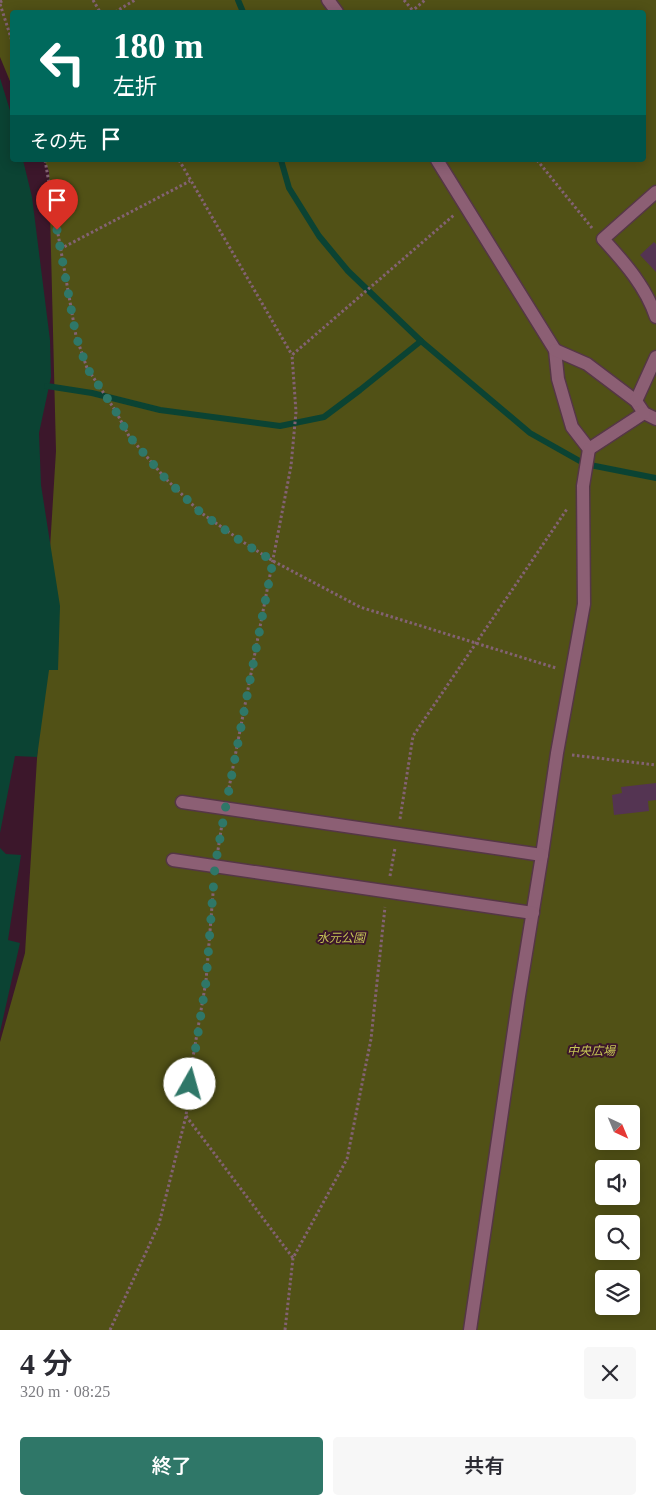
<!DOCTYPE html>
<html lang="ja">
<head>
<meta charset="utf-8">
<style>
  body { margin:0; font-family:"Times New Roman","Noto Sans JP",serif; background:#f7f7f7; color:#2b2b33; height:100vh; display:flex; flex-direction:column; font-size:19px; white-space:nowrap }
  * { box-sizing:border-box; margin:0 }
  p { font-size:16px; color:#7c7c81 }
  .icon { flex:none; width:28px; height:28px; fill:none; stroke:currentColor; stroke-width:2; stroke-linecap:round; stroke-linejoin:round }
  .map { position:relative; height:1330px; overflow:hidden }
  .side { display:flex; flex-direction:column; background:#fff; flex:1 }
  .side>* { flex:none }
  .hud { position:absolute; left:10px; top:10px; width:636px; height:152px; border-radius:5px; box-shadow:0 2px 12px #0003; background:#00695c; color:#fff; overflow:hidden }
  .needle { width:32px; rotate:136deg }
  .fabs { position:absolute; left:595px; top:1105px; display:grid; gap:10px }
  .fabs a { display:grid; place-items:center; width:45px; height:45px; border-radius:5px; background:#fff; box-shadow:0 2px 12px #0003; font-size:25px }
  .pin { position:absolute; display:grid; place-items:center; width:42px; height:42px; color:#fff; margin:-51px -21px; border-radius:50% 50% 50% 0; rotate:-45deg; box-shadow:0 0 5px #0007 }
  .pin .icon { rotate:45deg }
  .me { position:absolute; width:55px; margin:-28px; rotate:7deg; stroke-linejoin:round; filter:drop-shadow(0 0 4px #0008) }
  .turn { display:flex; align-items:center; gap:18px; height:105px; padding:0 20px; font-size:22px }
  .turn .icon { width:65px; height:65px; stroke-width:2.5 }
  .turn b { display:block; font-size:35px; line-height:42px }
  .then { display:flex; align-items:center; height:48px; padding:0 20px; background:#0003; gap:10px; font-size:19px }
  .round { display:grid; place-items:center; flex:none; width:52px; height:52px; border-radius:5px; background:#f7f7f7 }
  .headline { display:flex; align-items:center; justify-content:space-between; height:85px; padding:0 20px }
  h1 { font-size:30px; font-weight:600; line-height:38px }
  .primary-button { display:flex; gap:10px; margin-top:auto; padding:10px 20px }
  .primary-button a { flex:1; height:58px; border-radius:5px; background:#2f7768; color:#fff; font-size:20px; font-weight:600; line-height:58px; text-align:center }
  .primary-button a+a { background:#f7f7f7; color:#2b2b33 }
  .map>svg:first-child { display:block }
  .green { fill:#515116; fill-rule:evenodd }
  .water { fill:#0b4333 }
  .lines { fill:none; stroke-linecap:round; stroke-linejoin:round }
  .stream { stroke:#0b4333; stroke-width:6 }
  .building { fill:#543452 }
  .minor-casing { stroke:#553646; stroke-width:15 }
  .path { stroke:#836273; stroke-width:3; stroke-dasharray:2.5 2.5; stroke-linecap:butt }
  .minor { stroke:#8c5f74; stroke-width:12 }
  .route { stroke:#2f7768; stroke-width:9; stroke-dasharray:0 16.2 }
  .labels { text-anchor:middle; stroke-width:4; stroke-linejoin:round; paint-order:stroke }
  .park-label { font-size:12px; font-style:italic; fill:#c5c555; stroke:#3c172b }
</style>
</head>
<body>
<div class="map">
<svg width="656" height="1330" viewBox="0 0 656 1330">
  <rect width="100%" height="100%" fill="#3c172b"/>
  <path class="green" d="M0,0H656V1330H0V1042L25,953L56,451L49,171L44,160H644V12H12V86L0,57ZM604,1114H631V1141H604ZM604,1169H631V1196H604ZM604,1224H631V1251H604ZM604,1279H631V1306H604Z"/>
  <g class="water">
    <path d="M0,78L12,117V160H23L32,197L50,340L51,377L39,433L41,485L60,606L58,670H49L37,757L15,756L0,833Z"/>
    <path d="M0,848L6,854L21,855L8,940L20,943L0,1032Z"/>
  </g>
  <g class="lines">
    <g class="stream">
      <path d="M238,0L243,12"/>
      <path d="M281,160L289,188L319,236L348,271L421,341L530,433L585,464L656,478"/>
      <path d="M47,386L92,393L160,410L280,426L324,417L360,390L421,341"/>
    </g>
  </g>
  <g class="building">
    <path d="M654,242L656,244V272L640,255Z"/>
    <path d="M656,783V800L648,801L649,811L614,815L612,795L622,793L621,787Z"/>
  </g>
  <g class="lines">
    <g class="minor-casing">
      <g id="minor">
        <path d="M328,0L337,12"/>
        <path d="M437,160L555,350L558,379L572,427L589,449L583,486L584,604L557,753L542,855L519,996L470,1330"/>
        <path d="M656,192L603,239C625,263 646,287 656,317"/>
        <path d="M555,350L587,364L636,401L644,413L656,419"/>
        <path d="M636,401L656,357"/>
        <path d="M589,449L644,413"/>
        <path d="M182,802L542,855"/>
        <path d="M173,860L533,913"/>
      </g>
    </g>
    <g class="path">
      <path d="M93,0L100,12"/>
      <path d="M404,0L414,12"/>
      <path d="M0,2L4,0"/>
      <path d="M0,4L12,41"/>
      <path d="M115,12L135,0"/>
      <path d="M411,12L425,0"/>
      <path d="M45,160L76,336L87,368L115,410L129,436L165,478L200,512L243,542L273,561L360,607L556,668"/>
      <path d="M179,160L292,355"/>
      <path d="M537,160L592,228"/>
      <path d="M60,249L190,181"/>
      <path d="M572,755L656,765"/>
      <path d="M228,793L291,466L296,412L292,355L454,215"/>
      <path d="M400,819L413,736L567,509"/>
      <path d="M218,850L222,824"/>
      <path d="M390,876L395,848"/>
      <path d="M186,1116L293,1258"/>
      <path d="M110,1330L159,1224L186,1116L191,1069L206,981L214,881"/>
      <path d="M285,1330L293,1258L347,1159L371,1039L385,907"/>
    </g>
    <use href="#minor" class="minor"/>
  </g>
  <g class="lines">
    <path class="route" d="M57,230L76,336L87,368L115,410L129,436L165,478L200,512L242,542L273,561L226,805L215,866L206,982L190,1084"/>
  </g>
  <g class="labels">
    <g class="park-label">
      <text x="341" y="942">水元公園</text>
      <text x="591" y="1055">中央広場</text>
    </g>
  </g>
</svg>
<div class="fabs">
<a><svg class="needle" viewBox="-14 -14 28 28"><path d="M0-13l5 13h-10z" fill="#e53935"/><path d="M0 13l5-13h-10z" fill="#7c7c81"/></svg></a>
<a><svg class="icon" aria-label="sound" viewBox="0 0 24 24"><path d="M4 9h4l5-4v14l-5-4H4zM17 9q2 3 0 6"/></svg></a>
<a><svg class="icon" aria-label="search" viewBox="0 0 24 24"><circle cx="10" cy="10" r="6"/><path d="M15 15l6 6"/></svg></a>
<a><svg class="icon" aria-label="layers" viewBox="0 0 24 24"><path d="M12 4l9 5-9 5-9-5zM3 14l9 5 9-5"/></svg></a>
</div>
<div class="pin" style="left:57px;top:230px;background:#d93025"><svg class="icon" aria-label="arrive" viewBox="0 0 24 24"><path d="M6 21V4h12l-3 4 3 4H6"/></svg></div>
<svg class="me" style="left:190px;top:1084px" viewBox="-20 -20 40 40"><circle r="19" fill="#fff"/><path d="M0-13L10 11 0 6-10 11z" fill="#2f7768"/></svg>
<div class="hud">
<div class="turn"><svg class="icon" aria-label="left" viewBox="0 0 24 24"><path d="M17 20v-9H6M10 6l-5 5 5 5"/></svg><div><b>180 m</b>左折</div></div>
<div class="then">その先<svg class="icon" aria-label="arrive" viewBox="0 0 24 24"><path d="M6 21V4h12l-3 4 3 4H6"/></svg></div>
</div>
</div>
<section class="side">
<div class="headline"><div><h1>4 分</h1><p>320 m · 08:25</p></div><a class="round"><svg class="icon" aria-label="close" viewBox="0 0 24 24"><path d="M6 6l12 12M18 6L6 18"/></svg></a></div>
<div class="primary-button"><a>終了</a><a>共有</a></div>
</section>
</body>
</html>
